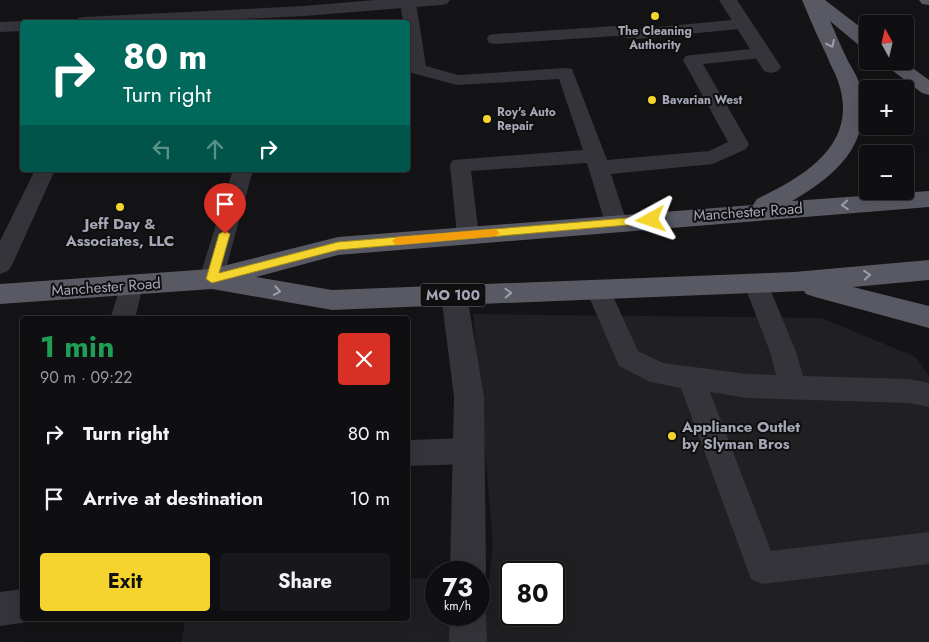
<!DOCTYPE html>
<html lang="en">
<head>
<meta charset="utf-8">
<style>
  body { margin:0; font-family:Jost,sans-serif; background:#181719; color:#f1f3f6; height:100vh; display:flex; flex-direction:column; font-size:19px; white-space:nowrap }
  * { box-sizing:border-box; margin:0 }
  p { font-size:16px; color:#9b9c9f }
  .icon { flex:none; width:28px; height:28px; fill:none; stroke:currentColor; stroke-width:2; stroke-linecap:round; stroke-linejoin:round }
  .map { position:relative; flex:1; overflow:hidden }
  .panel { position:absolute; left:20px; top:316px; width:390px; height:305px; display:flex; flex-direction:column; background:#0f0e10; border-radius:5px; box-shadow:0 5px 20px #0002,0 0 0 1px #2f2e30 }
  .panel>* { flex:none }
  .guide { position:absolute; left:20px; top:20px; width:390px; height:152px; border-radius:5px; box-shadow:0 5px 20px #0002,0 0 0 1px #2f2e30; background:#00695c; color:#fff; overflow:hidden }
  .needle { width:32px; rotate:352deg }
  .controls { position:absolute; left:859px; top:15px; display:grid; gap:10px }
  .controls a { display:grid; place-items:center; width:55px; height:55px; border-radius:5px; background:#0f0e10; box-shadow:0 5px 20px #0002,0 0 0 1px #2f2e30; font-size:25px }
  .speed { position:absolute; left:425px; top:561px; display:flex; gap:10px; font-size:25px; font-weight:700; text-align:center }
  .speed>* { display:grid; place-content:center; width:65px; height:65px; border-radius:50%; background:#0f0e10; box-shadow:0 5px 20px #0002,0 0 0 1px #2f2e30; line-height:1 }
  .speed small { font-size:12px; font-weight:400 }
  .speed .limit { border:2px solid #111; border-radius:8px; background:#fff; color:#111 }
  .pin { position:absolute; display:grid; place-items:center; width:42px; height:42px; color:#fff; margin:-51px -21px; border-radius:50% 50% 50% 0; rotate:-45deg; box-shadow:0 0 5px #0007 }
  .pin .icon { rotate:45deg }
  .me { position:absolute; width:55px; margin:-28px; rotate:265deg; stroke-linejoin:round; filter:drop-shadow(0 0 4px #0008) }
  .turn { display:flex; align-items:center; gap:18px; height:105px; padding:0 20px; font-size:22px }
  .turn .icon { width:65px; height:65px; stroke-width:2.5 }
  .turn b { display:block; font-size:35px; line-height:42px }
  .lanes { display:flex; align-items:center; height:48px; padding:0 20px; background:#0003; justify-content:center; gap:25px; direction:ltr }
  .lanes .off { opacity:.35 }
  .round { display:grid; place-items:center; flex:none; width:52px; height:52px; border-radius:5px; background:#181719 }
  .headline { display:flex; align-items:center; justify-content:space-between; height:85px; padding:0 20px }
  h1 { font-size:30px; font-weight:700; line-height:38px; color:#1e9e55 }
  .primary-button { display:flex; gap:10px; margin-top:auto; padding:10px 20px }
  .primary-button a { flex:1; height:58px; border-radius:5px; background:#f4d42d; color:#111; font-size:20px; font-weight:700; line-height:58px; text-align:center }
  .primary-button a+a { background:#181719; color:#f1f3f6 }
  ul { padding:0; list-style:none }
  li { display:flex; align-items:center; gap:15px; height:65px; padding:0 20px }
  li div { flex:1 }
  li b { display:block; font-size:19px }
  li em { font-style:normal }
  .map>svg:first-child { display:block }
  .built { fill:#201f22; fill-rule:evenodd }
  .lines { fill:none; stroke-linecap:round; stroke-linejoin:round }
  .service { fill:#35343a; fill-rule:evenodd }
  .minor { fill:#35343a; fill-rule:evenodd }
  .trunk { fill:#585962; fill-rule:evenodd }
  .oneway { stroke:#9d9fae }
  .route { fill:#f4d42d; stroke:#9f8a1d }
  .slow { fill:#f59e0b }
  .poi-dot { fill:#f4d42d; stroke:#0f0f10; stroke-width:2 }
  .labels { text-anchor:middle; stroke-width:4; stroke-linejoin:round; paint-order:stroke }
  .far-poi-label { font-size:12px; font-weight:bold; fill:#a5a7b6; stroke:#0f0f10; text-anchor:start }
  .shield { fill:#0f0f10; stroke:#787984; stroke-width:1 }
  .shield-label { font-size:14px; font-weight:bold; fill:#a5a7b6 }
  .street-label { font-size:15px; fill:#a5a7b6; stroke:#0f0f10 }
  .poi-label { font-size:15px; font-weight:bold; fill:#a5a7b6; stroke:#0f0f10 }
</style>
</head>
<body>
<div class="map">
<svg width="929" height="642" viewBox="0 0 929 642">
  <rect width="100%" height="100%" fill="#141315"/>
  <path class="built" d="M473,314L821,318L916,357L929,376V642H182L185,619H408V579L414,578L436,579V615H479V581H489L493,544ZM511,572H554V615H511Z"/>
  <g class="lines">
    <g class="service">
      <path d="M402,0H414L416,3L426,66L458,75L566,68L572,69L607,160L709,151L728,142L683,60L686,56L692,55L762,48L768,49L771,53L768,57L762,58L703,64L749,144L746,149L713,164L611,174L627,223L624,229L616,231L608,229L605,223L587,163L471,171L479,235L476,241L468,243L460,241L457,235L450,165L453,160L583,150L559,79L457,85L412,73C403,60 408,37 408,22H403L400,3Z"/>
      <path d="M743,19L749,20L751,24L749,28L637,39L615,36L495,44L489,43L487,39L489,35L495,34L615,26L637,29Z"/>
      <path d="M35,170H55L12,265L8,271L0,274V241Z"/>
      <path d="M233,170H253L223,279L219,285L211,288L203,285L199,279Z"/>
      <path d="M756,275L764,278L768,284L796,352L803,376L909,379L929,383V407L909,403L747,398L710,392L771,551L929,532V564L762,584L751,579L681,388L650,382L619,366L586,290L589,283L598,281L607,283L638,351L663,363L747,374L776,375L770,352L744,284L748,278Z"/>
      <path d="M131,276L139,279L143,285L135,319H110L123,279Z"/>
      <path d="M469,438L479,442L483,451L479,460L469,464L408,466V440Z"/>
      <path d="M22,589V619H31L22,623L0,626V592Z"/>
    </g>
    <g class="minor">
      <path d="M375,0H450L447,4L441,5L304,16L182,22H75L78,18L84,17L304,6Z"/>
      <path d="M719,0H737L781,67L778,71L771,73L764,71Z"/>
      <path d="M22,21L29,22H22V31L0,32V22Z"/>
      <path d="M454,285L463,288L467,295L484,397L486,572L479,585V572H450L454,397L441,295L445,288Z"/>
      <path d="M479,601L481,602L486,615L487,642H449L450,615H479Z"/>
    </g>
    <g class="trunk">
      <path d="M802,0H825L868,33V49L861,47L830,21C836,34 841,47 847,59C851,67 857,75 859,83C875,141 838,175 792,201L929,191V207L338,255L256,277L332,290L794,272L929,260V280L853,287L929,306V328L815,297L806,294L804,291L332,310L212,289L0,304V284L211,269L338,237L753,205L757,199C805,176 860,144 838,81C835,72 830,65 827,56C818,38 810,19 802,0Z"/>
      <path d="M919,0H929V5L922,4Z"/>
      <path d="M880,61H903L929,80V95L922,93Z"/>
    </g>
  </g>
  <defs><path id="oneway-chevron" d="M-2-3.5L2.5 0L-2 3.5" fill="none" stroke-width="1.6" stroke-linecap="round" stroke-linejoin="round" transform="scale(1.25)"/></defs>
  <g class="oneway">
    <use href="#oneway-chevron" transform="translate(831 44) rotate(65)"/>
    <use href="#oneway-chevron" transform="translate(845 205) rotate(176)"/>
    <use href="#oneway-chevron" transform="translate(867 275) rotate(-5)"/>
    <use href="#oneway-chevron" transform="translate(277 291) rotate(10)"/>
    <use href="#oneway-chevron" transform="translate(508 293) rotate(-2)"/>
  </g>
  <path class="route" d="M651,216L656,220L651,223L338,250L212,283L206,279L219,234L225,231L230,234L219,273L338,242Z"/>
  <path class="slow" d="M495,229L500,233L495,236L397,245L392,241L397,237Z"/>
  <g class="poi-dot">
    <circle cx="655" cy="16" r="5"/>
    <circle cx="652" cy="100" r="5"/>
    <circle cx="487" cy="119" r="5"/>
    <circle cx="120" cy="207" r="5"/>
    <circle cx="672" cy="436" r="5"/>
  </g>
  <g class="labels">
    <g class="far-poi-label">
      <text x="655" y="35" text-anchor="middle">The Cleaning<tspan x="655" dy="14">Authority</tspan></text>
      <text x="662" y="104">Bavarian West</text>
      <text x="497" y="116">Roy's Auto<tspan x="497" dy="14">Repair</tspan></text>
    </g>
    <rect class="shield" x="420.5" y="283.5" width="65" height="23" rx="4"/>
    <g class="shield-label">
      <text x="453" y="300">MO 100</text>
    </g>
    <g class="street-label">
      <text transform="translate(748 212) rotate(-4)" y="5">Manchester Road</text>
      <text transform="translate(106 287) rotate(-4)" y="5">Manchester Road</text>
    </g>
    <g class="poi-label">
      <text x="120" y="229">Jeff Day &amp;<tspan x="120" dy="17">Associates, LLC</tspan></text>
      <text x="682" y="432" text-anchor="start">Appliance Outlet<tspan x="682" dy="17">by Slyman Bros</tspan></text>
    </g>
  </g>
</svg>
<div class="controls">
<a><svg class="needle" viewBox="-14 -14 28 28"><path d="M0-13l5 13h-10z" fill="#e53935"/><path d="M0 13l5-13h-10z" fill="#9b9c9f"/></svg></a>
<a>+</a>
<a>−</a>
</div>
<div class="speed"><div>73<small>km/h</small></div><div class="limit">80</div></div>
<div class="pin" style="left:225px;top:234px;background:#d93025"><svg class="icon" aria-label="arrive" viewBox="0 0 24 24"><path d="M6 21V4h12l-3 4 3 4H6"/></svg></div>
<svg class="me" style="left:651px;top:220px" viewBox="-20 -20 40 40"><path d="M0-17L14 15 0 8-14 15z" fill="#f4d42d" stroke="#fff" stroke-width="4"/></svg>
<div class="guide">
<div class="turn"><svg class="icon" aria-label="right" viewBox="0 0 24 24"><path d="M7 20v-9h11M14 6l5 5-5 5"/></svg><div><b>80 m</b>Turn right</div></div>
<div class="lanes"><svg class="icon off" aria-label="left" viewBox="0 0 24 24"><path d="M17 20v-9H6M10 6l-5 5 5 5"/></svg><svg class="icon off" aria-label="ahead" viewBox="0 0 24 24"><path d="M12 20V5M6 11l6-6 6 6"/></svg><svg class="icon" aria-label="right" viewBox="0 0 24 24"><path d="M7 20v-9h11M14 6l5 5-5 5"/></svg></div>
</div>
<section class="panel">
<div class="headline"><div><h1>1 min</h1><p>90 m · 09:22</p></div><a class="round" style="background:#d93025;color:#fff"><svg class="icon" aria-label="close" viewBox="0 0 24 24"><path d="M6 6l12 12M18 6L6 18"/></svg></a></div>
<ul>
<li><svg class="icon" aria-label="right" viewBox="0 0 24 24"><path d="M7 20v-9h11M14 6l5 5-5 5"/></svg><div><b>Turn right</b></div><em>80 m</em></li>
<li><svg class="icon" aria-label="arrive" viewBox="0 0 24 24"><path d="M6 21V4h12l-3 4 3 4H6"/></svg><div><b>Arrive at destination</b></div><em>10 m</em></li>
</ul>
<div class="primary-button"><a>Exit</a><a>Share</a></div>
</section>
</div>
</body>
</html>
